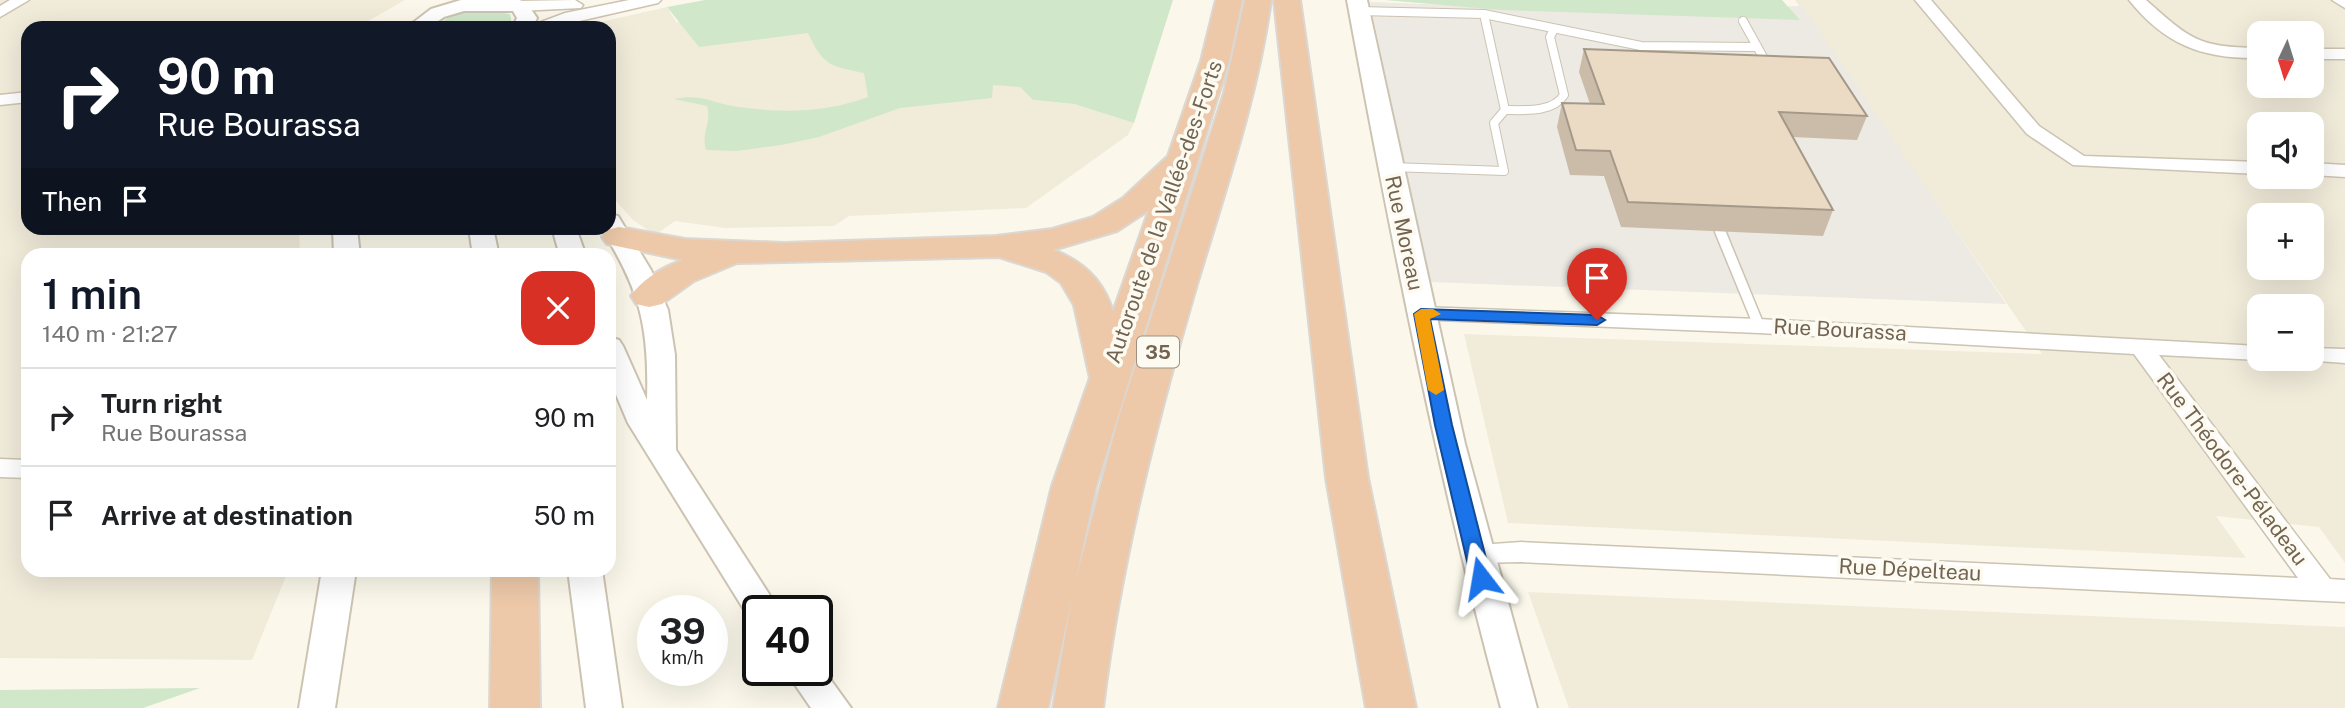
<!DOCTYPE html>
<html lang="en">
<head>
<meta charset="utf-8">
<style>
  body { margin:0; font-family:"Public Sans",sans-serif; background:#f2f2f2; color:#202124; height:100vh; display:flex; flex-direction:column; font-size:26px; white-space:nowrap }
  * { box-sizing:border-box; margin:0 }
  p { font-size:23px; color:#757577 }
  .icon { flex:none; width:38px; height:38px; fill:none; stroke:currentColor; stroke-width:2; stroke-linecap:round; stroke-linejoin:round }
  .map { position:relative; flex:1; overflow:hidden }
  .details { position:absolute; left:21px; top:248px; width:595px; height:329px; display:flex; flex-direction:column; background:#fff; border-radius:21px; box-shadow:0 7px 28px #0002 }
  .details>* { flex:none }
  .top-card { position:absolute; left:21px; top:21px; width:595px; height:214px; border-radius:21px; box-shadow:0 7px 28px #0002; background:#111827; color:#fff; overflow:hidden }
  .needle { width:46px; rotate:184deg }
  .fabs { position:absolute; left:2247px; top:21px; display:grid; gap:14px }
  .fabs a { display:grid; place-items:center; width:77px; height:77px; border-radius:14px; background:#fff; box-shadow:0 7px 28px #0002; font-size:35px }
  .speed { position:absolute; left:637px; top:595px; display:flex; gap:14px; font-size:35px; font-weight:700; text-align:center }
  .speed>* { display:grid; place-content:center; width:91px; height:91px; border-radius:50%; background:#fff; box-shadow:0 7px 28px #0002; line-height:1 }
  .speed small { font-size:18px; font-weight:400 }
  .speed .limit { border:4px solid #111; border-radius:10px; background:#fff; color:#111 }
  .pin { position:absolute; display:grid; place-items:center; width:60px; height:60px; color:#fff; margin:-72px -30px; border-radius:50% 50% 50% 0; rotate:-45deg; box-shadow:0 0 7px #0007 }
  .pin .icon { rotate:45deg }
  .me { position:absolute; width:77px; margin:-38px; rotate:346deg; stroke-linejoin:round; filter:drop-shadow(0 0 5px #0008) }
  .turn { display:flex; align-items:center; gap:24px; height:147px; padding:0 21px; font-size:32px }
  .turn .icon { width:91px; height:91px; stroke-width:2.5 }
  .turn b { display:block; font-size:49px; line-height:60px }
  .then { display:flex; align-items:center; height:66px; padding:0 21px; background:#0003; gap:14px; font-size:26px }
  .round { display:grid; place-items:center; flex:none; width:74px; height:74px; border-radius:21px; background:#f2f2f2 }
  .summary { display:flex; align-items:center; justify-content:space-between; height:119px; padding:0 21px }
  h1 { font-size:42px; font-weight:600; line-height:52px; color:#111827 }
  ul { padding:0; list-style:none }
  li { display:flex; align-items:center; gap:21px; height:98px; padding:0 21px; border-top:2px solid #e0e0e0 }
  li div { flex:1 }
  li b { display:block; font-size:26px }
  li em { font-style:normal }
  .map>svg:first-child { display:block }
  .residential { fill:#f1ebda; fill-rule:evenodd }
  .industrial { fill:#eceae3 }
  .green { fill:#d0e7ca }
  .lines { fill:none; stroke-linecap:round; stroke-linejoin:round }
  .service-far1-casing { stroke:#ccc3b2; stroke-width:10 }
  .service-casing { stroke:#ccc3b2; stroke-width:13 }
  .minor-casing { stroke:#ccc3b2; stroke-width:3 }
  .tertiary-casing { stroke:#ccc3b2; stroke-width:4 }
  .motorway-casing { stroke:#dbd7d2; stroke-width:4 }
  .service-far1 { stroke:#fff; stroke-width:8 }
  .service { stroke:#fff; stroke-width:10 }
  .minor { fill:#fff; fill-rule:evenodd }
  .tertiary { fill:#fff; fill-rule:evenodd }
  .motorway { fill:#edc9a9; fill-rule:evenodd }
  .wall { fill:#cabca9 }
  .building { fill:#ebdbc4; stroke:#a49989; stroke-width:2 }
  .route { fill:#1a73e8; stroke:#114b97; stroke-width:2 }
  .slow { fill:#f59e0b }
  .labels { text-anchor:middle; stroke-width:7; stroke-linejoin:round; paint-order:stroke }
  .shield { fill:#fdfbf1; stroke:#9c9181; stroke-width:2 }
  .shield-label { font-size:19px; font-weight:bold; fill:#736451 }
  .street-label { font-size:21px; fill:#736451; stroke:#fdfbf1 }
</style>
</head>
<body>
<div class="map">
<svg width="2345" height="708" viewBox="0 0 2345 708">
  <rect width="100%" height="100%" fill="#fbf8eb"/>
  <g class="residential">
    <path d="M0,0H405L356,28H28V228H299L300,255L28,256V570L288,571L252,660L0,658Z"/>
    <path d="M1795,0H2345V563L2319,527L2216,516L2246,558L1508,523L1464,334L2042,354ZM2259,33H2312V86H2259ZM2259,124H2312V177H2259ZM2259,215H2312V268H2259ZM2259,306H2312V359H2259Z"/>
    <path d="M667,7L676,22L974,38L1033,100L1074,104L1134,123L1128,135L1026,208L849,216L834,226L725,228L675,221L655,235L633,220L609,193V28H574Z"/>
    <path d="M1528,592L2345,627V708H1569Z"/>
  </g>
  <path class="industrial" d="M1370,2L1668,13L1695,8L1802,6L2006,304L1430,282Z"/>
  <g class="green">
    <path d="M705,0H1173L1134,123L1074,104L1033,100L1020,87L993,85L992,98L900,108L819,137L781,145L737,151L706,150C701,133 712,122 707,106L674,99C701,93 712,103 738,107C782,113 825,113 868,97L864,73C829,66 823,65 808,33L699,47L667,7Z"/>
    <path d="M1385,0H1782L1800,20L1500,10Z"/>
    <path d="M479,9L510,14L512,25L509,28H431L453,15Z"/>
    <path d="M200,688L143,708H0V690Z"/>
  </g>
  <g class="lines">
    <g class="service-far1-casing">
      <g id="service-far1">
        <path d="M1359,11L1484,14L1641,46L1757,47"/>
        <path d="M1743,21L1769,68"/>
        <path d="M1505,110C1523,110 1553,113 1564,95L1550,37L1554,29"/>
        <path d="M1391,167L1504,171L1494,123L1505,110L1484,14"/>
      </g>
    </g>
    <g class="service-casing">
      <path id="service" d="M1720,231L1759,326"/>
    </g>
    <g class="minor-casing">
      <g id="minor">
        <path d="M10,0H29L0,17V6Z"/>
        <path d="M575,0L583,5L581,8L519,11L511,6L519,1Z"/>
        <path d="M629,0H661L658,3L549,28H525L565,13Z"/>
        <path d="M1915,0H1931L2039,126L2084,156L2259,162V174L2073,165L2027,134Z"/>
        <path d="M2129,0H2146C2191,40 2198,47 2259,48V58C2203,59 2165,45 2129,0Z"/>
        <path d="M2332,0H2345V8Z"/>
        <rect x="2312" y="49" width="33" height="10"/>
        <path d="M28,92V102L0,105V95Z"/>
        <path d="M2312,163L2345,165V177L2312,175Z"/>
        <path d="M1421,307L1759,319L2259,346V359H2265L2259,360L2159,355L2330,579L2345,580V602L1521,562L1474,563L1465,560L1461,553L1465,546L1521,542L2298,578L2134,354L1759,333L1413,319L1410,314Z"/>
        <path d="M2312,348L2345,349V363L2304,360L2312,359Z"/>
        <path d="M0,459L28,460V478L0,477Z"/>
      </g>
    </g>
    <g class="tertiary-casing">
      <g id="tertiary">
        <path d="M461,0H519L526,2L537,18L532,28H512L517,18L513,11H464L444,17L428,28H406L431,9Z"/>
        <path d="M1347,0H1367L1465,444L1537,708H1501C1437,474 1391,238 1347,0Z"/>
        <path d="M609,214L618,216L651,270L668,310L675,355L676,450L780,611H758V623L751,621L628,423L609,378V337L619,340L623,346L647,400C649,326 640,290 601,228H609Z"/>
        <path d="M333,228H357L360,256H334Z"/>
        <path d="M469,228H493L499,256H473Z"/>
        <path d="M552,228H576L586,256H560Z"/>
        <path d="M322,570H356L335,708H299Z"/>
        <path d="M568,570H602L622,708H586Z"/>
        <path d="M817,661L851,708H811L785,670H817Z"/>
      </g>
    </g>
    <g class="motorway-casing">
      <g id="motorway">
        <path d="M1216,0H1242L1229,61L1096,486L1075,583L1119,417L1224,93L1245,0H1271C1257,102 1222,199 1193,298C1154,433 1120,568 1103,708H1053L1072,597L1048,708H998L1052,486L1090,378L1074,305L1061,283L1046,272L999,257L737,263L694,281L662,304L649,307L636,304L631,296C642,279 664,267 683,260L607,244L602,237L607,230L619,227L685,239L784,243L996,236L1052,229L1093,217L1123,198L1168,156L1201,61ZM1149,210L1113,312C1104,281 1083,261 1053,250L1117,231Z"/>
        <path d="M1274,0H1300L1368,478L1416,708H1366L1326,478Z"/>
        <path d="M492,570H538L540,708H490Z"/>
      </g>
    </g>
    <use href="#service-far1" class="service-far1"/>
    <use href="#service" class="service"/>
    <use href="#minor" class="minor"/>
    <use href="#tertiary" class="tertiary"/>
    <use href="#motorway" class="motorway"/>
  </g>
  <path class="wall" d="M1584,49L1867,116L1857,140L1793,137L1833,210L1823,236L1621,227L1604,176L1570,175L1557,127L1562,103L1590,104L1579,72Z"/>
  <path class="building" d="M1584,49L1829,58L1867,116L1779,112L1833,210L1628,202L1610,151L1576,150L1562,103L1604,104Z"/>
  <path class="route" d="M1421,309L1597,315L1605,320L1597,325L1430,319L1452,425L1491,578L1488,584H1474L1471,578L1435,425L1414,314Z"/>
  <path class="slow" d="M1433,309L1441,314L1430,319L1444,390L1436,395L1428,390L1414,314L1421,309Z"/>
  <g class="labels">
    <rect class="shield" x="1137" y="336.5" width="42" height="31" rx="5"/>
    <g class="shield-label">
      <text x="1158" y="359">35</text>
    </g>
    <g class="street-label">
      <text transform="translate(1164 212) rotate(-71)" y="7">Autoroute de la Vallée-des-Forts</text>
      <text transform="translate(1404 233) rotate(78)" y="7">Rue Moreau</text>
      <text transform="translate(1840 330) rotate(3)" y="7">Rue Bourassa</text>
      <text transform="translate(2232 469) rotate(53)" y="7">Rue Théodore-Péladeau</text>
      <text transform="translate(1910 570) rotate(3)" y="7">Rue Dépelteau</text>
    </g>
  </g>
</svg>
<div class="fabs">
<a><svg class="needle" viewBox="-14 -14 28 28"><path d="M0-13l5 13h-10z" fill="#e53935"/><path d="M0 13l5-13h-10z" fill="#757577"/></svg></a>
<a><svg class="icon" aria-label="sound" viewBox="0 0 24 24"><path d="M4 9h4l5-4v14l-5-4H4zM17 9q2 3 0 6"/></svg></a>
<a>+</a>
<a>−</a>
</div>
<div class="speed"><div>39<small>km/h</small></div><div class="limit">40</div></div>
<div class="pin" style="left:1597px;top:320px;background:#d93025"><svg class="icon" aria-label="arrive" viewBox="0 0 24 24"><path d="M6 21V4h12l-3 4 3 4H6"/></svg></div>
<svg class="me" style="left:1481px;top:578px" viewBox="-20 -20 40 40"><path d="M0-17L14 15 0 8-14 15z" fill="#1a73e8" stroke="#fff" stroke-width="4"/></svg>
<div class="top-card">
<div class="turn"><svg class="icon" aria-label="right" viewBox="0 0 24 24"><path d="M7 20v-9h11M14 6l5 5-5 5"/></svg><div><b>90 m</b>Rue Bourassa</div></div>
<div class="then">Then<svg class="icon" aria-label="arrive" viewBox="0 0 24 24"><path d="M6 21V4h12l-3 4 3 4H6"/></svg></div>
</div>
<section class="details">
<div class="summary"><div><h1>1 min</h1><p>140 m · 21:27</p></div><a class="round" style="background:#d93025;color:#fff"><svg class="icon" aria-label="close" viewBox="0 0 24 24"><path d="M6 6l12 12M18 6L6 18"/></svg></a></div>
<ul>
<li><svg class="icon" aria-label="right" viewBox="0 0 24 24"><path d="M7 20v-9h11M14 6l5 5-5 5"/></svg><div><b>Turn right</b><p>Rue Bourassa</p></div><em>90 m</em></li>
<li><svg class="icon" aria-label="arrive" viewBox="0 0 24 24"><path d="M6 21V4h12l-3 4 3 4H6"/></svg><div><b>Arrive at destination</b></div><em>50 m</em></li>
</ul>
</section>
</div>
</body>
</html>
